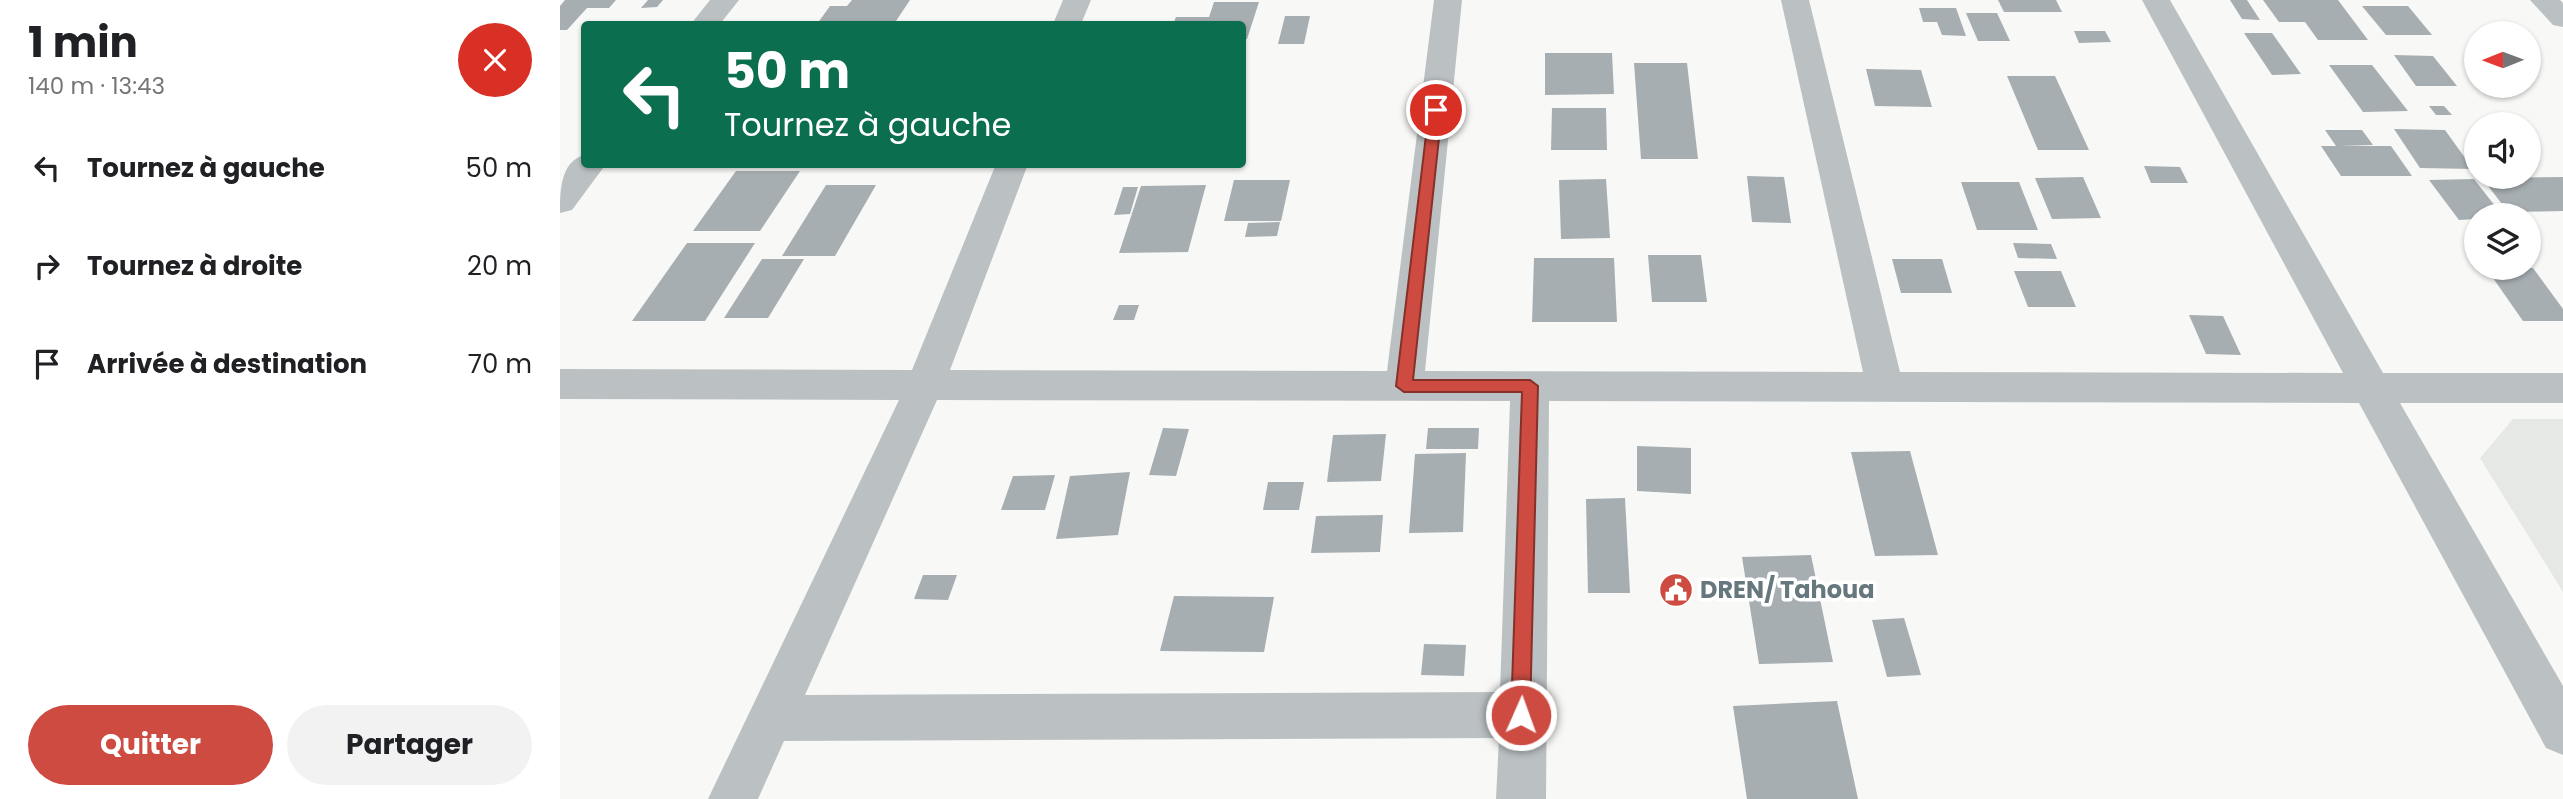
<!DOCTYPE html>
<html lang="fr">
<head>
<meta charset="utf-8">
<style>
  body { margin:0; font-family:Poppins,sans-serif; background:#f2f2f2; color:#202124; height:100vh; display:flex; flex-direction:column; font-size:26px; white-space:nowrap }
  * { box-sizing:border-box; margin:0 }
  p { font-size:23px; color:#757577 }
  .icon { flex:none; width:38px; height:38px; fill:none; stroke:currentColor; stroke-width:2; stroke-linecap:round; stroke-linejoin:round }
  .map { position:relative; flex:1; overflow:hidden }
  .sheet { display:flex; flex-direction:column; background:#fff; width:560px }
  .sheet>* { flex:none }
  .guide { position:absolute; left:21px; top:21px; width:665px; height:147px; border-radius:7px; box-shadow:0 2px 5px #0004; background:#0b6e4f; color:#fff; overflow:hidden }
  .needle { width:46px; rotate:269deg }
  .tools { position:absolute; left:1904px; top:21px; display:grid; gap:14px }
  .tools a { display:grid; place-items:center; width:77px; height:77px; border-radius:50%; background:#fff; box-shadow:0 2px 5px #0004; font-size:35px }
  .pin { position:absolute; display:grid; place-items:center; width:60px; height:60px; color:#fff; margin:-30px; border:4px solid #fff; border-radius:50%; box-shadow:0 2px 7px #0007 }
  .me { position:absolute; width:77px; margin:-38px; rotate:2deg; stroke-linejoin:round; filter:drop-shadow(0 0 5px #0008) }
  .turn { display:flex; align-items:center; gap:24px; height:147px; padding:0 28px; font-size:32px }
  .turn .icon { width:91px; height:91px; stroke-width:2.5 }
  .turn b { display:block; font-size:49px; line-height:60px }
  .round { display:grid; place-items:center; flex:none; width:74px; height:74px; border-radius:37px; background:#f2f2f2 }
  .head { display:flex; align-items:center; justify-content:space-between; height:119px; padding:0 28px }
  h1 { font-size:42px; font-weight:700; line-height:52px }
  .primary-button { display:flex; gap:14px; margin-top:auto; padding:14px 28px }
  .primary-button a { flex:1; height:80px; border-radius:42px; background:#cd4b41; color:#fff; font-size:28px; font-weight:700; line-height:80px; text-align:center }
  .primary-button a+a { background:#f2f2f2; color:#202124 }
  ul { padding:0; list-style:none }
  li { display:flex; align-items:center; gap:21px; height:98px; padding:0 28px }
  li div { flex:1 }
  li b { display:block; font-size:26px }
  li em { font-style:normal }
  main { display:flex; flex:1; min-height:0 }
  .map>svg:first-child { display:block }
  .built { fill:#e6e8e6 }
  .building { fill:#a6aeb2 }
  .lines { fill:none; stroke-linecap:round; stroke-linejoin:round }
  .minor { fill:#bbc1c3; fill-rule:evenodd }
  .route { fill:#cd4b41; stroke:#85312a; stroke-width:2 }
  .labels { text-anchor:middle; stroke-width:7; stroke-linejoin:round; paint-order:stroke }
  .poi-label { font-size:24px; font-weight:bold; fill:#66777d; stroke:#fff; text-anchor:start }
</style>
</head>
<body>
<main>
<section class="sheet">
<div class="head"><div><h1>1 min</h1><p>140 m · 13:43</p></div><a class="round" style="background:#d93025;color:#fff"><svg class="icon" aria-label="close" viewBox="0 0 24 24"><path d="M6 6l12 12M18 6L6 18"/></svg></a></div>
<ul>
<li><svg class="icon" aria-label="left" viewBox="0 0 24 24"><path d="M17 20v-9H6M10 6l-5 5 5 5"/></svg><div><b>Tournez à gauche</b></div><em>50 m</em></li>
<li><svg class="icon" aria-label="right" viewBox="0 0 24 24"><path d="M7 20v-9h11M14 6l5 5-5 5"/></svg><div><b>Tournez à droite</b></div><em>20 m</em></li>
<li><svg class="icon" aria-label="arrive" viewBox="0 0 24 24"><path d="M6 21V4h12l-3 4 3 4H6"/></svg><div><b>Arrivée à destination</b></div><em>70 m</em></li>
</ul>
<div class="primary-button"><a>Quitter</a><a>Partager</a></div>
</section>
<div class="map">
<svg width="2003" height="799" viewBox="0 0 2003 799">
  <rect width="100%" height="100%" fill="#f8f8f6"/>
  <path class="built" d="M1953,419H2003V592L1920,458Z"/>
  <g class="building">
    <path d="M5,0H56L49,8H27L7,30H0V6Z"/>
    <path d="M88,0H103L97,7L81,8Z"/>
    <path d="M292,0H350L334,24H257L270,6H287Z"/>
    <path d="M1438,0H1496L1502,12H1444Z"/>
    <path d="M1670,0H1687L1700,20L1682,19Z"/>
    <path d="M1703,0H1778L1808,40H1758L1745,22H1719Z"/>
    <path d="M654,2H699L687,39H682V24H613L616,17H649Z"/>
    <path d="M1802,6H1848L1872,35H1826Z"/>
    <path d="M1359,8H1396L1406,36L1382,35L1377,22H1363Z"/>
    <path d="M1406,13H1437L1450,41H1418Z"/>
    <path d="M725,16H750L744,44H718Z"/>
    <path d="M1514,31H1545L1551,42L1519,43Z"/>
    <path d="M1684,33H1712L1741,74L1712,75Z"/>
    <path d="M985,53H1052L1054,94L985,95Z"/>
    <path d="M1834,55L1873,56L1897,86H1856Z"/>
    <path d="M1074,63H1127L1138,159H1081Z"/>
    <path d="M1769,65H1812L1848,111L1803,112Z"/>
    <path d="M1306,69L1361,70L1372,107L1315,106Z"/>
    <path d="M1447,76H1495L1529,150H1478Z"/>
    <path d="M1869,106H1884L1892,115H1876Z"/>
    <path d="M992,108H1046L1047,150H991Z"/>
    <path d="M1834,129L1885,130L1913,169L1860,168Z"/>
    <path d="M1765,130H1802L1813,145L1780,146H1831L1852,176H1781L1761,146H1776Z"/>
    <path d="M563,164H624L623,168H562Z"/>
    <path d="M1584,166L1620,167L1628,183H1591Z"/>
    <path d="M176,171H240L200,231H133Z"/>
    <path d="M1187,176L1224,177L1231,223L1192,222Z"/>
    <path d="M1523,177L1541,218L1492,219L1475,178Z"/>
    <path d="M2003,177V211L1948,212L1922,178Z"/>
    <path d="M1046,179L1050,238L1001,239L999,180Z"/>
    <path d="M1914,179L1942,215H1916V219L1899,220L1869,180Z"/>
    <path d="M674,180H730L721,221H664Z"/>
    <path d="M1401,182H1459L1478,230H1417Z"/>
    <path d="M266,185H316L275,256H222Z"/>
    <path d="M646,185L628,252L559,253L581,186Z"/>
    <path d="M563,187H578L570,214L554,215Z"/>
    <path d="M720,222L717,236L685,237L688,223Z"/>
    <path d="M127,243H195L145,321H72Z"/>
    <path d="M1453,243L1491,244L1497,259L1458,258Z"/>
    <path d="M1088,255H1141L1147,302H1092Z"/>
    <path d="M974,258H1054L1057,322H972Z"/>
    <path d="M202,259H244L208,318H164Z"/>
    <path d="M1332,259H1382L1392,293H1341Z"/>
    <path d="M1926,268H1973L2003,309V321H1963Z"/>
    <path d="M1454,271H1501L1516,307H1468Z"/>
    <path d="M559,305H579L574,320H553Z"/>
    <path d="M1629,315L1663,316L1681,355L1646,354Z"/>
    <path d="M603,428L629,429L616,476L589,475Z"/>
    <path d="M868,428H919L918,449H866Z"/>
    <path d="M826,434L821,481L767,482L773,435Z"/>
    <path d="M1077,446L1131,448V494L1077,491Z"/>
    <path d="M1350,451L1378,555L1315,556L1291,452Z"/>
    <path d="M906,453L903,532L849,533L855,454Z"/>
    <path d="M570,472L558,535L496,539L510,476Z"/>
    <path d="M495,475L485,510H441L453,476Z"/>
    <path d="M708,482H744L739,510H703Z"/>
    <path d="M1065,498L1070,593H1028L1026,499Z"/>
    <path d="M823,515L820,552L751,553L756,516Z"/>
    <path d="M1251,555L1273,662L1199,664L1182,557Z"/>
    <path d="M363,575H397L388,600L354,599Z"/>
    <path d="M614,596L714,597L704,652L600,651Z"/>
    <path d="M1344,618L1361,675L1327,677L1312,620Z"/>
    <path d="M864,644L906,645L904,676L861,675Z"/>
    <path d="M1277,701L1298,799H1187L1173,706Z"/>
  </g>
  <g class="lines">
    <g class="minor">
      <path d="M150,0H179L160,24H131Z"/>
      <path d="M503,0H531L521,24H493Z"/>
      <path d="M874,0H902L865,371L1303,372L1221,0H1249L1340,372L1783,373L1582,0H1610L1823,373H2003V403H1840L2003,686V755L1986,748L1799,403L989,401L986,799H936L939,738L224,741L198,799H148L339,400L0,399V369L352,370L436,164H468L390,370L827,371ZM377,400L950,401L940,692L245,695Z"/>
      <path d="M1970,0H2000L2003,3V27L1993,25Z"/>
      <path d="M24,155V164H46L12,210L0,213C0,192 0,162 24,155Z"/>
    </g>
  </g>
  <path class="route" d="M876,106L882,110L853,380H970L978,386L970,715L968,722L961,725L954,722L951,715L962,392H844L836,386L869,110Z"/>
  <defs>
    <g id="civic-disc" transform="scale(1.75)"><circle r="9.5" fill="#cd4b41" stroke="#fff"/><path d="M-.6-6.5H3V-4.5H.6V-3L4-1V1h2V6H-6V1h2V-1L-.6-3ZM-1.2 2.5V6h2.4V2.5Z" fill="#fff"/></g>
  </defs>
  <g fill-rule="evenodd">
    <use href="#civic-disc" x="1116" y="590"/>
  </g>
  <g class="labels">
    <g class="poi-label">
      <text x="1140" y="598">DREN/ Tahoua</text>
    </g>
  </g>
</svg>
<div class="tools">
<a><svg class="needle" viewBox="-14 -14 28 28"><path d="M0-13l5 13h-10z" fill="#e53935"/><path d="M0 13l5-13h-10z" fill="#757577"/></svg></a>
<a><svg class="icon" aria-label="sound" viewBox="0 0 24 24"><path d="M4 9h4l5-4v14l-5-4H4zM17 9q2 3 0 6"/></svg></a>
<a><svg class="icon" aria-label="layers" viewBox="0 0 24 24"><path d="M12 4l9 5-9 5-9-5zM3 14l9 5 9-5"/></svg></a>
</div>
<div class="pin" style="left:876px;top:110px;background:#d93025"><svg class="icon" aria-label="arrive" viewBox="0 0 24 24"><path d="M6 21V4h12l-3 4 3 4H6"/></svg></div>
<svg class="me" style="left:961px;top:715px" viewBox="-20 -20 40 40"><circle r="17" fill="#cd4b41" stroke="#fff" stroke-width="3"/><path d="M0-11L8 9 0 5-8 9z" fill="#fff"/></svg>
<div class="guide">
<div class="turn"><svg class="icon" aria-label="left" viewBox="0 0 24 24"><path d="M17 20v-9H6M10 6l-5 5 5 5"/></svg><div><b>50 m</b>Tournez à gauche</div></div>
</div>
</div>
</main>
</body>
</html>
